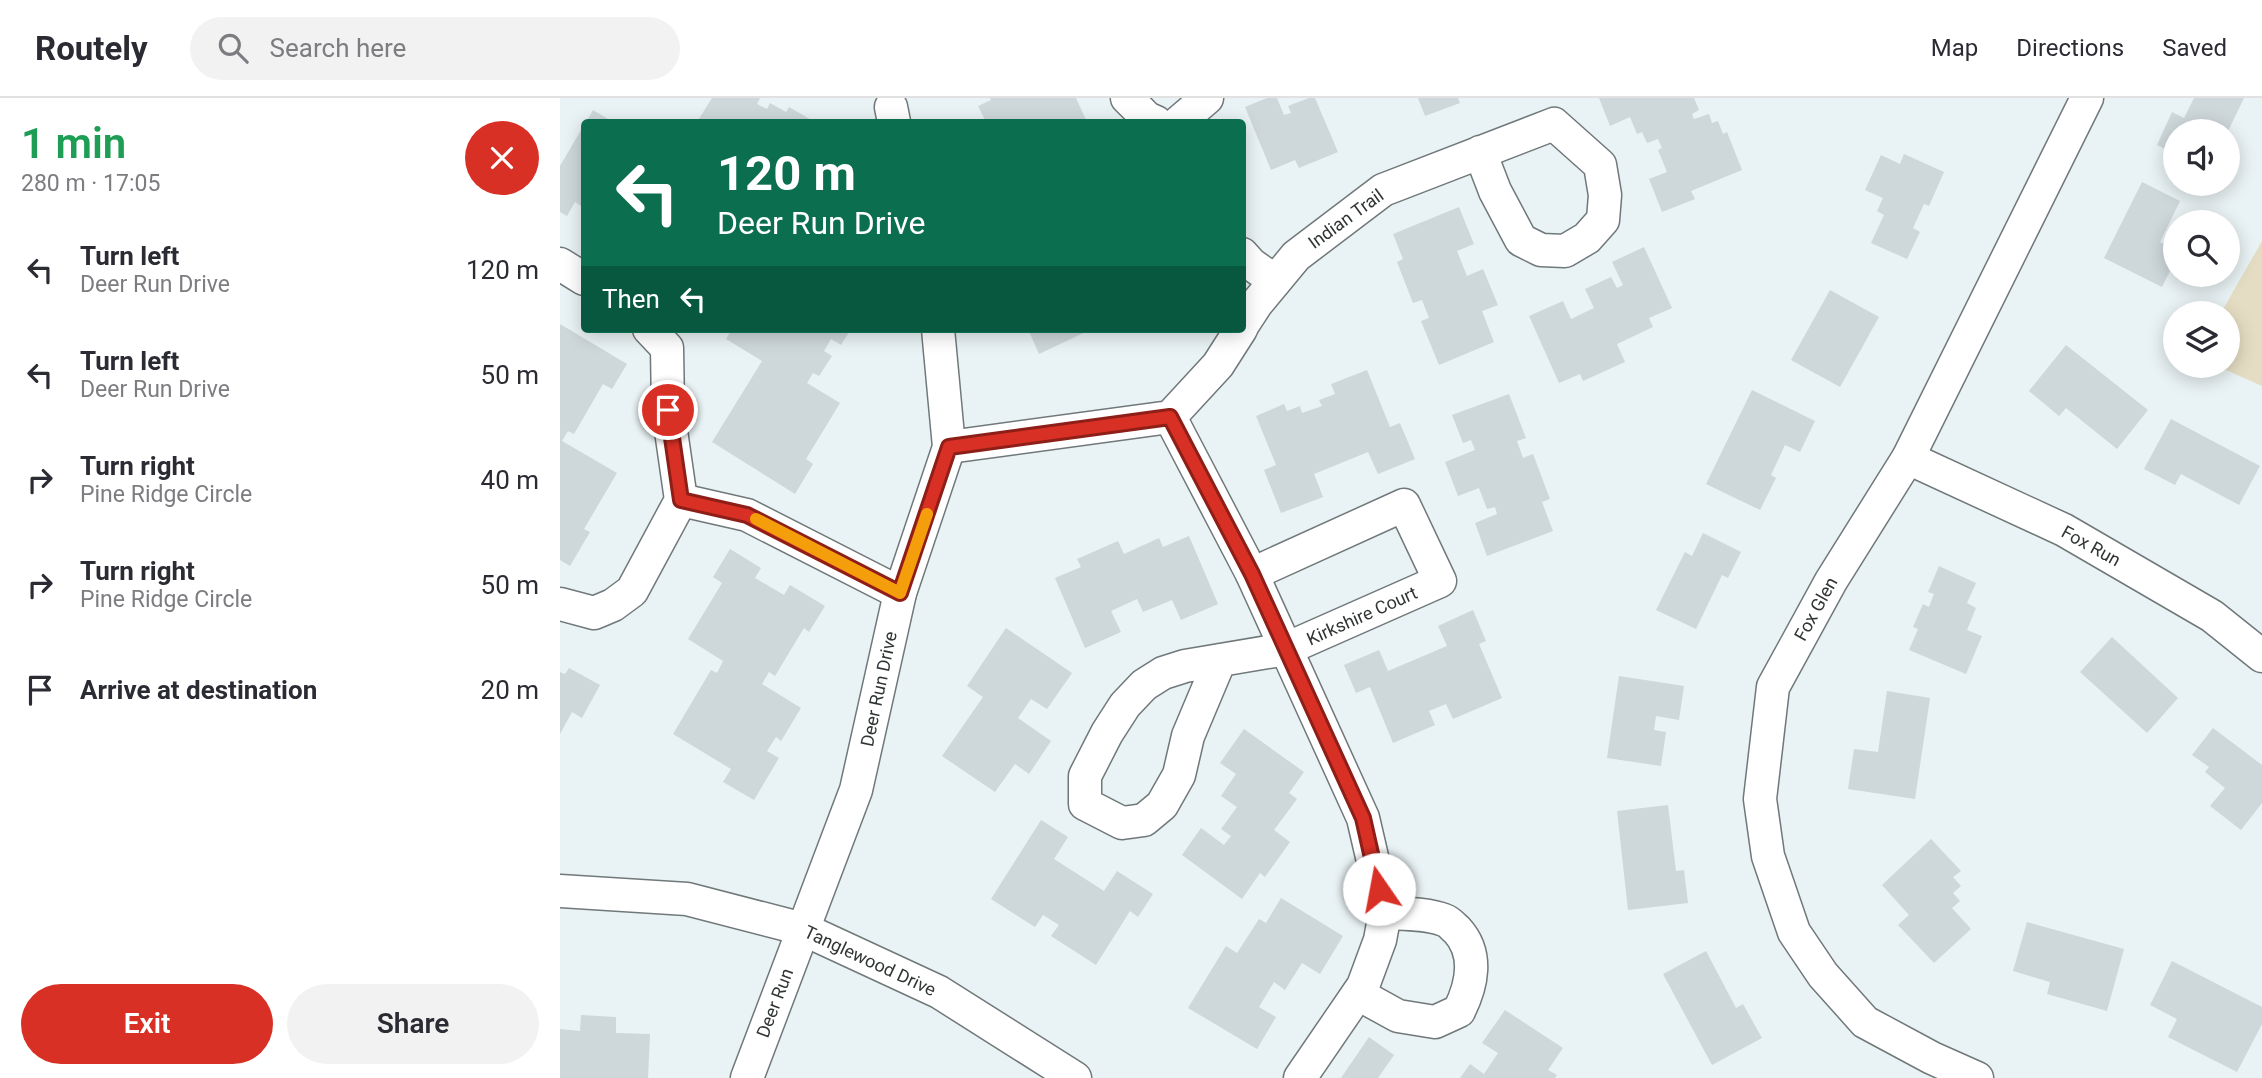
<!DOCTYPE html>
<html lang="en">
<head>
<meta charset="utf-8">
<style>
  body { margin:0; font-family:Roboto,sans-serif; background:#f2f2f3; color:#2b2b33; height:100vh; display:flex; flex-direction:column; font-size:26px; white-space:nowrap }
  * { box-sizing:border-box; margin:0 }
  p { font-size:23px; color:#7c7c81 }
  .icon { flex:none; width:38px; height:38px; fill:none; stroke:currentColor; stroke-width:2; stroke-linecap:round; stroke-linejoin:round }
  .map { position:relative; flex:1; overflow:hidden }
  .side { display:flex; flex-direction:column; background:#fff; width:560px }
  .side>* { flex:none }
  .guide { position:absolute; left:21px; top:21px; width:665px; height:214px; border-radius:7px; box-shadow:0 4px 18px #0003; background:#0b6e4f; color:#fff; overflow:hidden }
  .buttons { position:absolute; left:1603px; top:21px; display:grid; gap:14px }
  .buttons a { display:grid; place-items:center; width:77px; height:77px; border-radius:50%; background:#fff; box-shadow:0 4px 18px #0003; font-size:35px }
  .pin { position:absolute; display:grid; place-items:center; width:60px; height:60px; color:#fff; margin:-30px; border:4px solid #fff; border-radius:50%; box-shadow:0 2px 7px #0007 }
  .me { position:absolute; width:77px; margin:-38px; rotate:348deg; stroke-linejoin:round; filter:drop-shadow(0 0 5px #0008) }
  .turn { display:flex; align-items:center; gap:24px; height:147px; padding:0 21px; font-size:32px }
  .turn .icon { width:91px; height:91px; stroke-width:2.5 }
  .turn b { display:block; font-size:49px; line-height:60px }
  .then { display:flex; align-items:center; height:66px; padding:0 21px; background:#0003; gap:14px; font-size:26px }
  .round { display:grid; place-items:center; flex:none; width:74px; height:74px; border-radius:37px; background:#f2f2f3 }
  .summary { display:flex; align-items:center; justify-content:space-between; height:119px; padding:0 21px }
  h1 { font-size:42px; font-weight:600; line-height:52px; color:#1e9e55 }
  .cta { display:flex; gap:14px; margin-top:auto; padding:14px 21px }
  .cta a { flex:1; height:80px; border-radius:42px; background:#d93025; color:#fff; font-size:28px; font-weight:600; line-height:80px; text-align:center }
  .cta a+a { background:#f2f2f3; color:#2b2b33 }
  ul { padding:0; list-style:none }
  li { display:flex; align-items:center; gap:21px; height:105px; padding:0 21px }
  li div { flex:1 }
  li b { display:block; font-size:26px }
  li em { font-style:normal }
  header { display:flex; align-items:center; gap:42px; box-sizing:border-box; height:98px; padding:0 35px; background:#fff; border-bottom:2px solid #e1e1e2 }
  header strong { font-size:33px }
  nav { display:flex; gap:38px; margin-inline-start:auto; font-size:24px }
  .search { width:490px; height:63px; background:#f2f2f3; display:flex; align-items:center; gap:18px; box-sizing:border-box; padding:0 24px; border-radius:38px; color:#7c7c81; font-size:26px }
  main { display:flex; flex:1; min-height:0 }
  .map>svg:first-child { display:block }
  .green { fill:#e5ddc3 }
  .building { fill:#ced7da }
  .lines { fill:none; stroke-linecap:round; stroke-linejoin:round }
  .minor-casing { stroke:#70787a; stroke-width:35 }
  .minor { stroke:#fff; stroke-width:32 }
  .route-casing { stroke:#8d1f18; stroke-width:18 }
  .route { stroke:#d93025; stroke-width:12 }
  .slow { stroke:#f59e0b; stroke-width:12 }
  .labels { text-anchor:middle; stroke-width:5; stroke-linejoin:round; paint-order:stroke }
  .street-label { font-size:18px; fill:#313536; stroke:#fff }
</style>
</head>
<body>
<header>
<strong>Routely</strong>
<div class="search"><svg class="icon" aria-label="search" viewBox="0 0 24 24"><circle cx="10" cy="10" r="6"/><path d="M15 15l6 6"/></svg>Search here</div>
<nav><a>Map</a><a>Directions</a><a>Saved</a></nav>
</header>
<main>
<section class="side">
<div class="summary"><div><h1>1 min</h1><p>280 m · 17:05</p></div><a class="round" style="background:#d93025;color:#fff"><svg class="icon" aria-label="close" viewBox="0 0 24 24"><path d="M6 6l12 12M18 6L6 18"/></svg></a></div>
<ul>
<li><svg class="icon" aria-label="left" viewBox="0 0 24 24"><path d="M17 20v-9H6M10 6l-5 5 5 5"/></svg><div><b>Turn left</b><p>Deer Run Drive</p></div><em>120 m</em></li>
<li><svg class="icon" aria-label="left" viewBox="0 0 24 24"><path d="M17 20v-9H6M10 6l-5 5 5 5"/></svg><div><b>Turn left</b><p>Deer Run Drive</p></div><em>50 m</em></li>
<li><svg class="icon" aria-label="right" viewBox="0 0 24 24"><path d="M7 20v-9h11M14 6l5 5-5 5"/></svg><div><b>Turn right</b><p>Pine Ridge Circle</p></div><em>40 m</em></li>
<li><svg class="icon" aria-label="right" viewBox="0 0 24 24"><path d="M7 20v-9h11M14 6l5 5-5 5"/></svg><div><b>Turn right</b><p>Pine Ridge Circle</p></div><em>50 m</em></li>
<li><svg class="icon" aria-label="arrive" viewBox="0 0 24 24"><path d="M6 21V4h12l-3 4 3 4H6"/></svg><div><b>Arrive at destination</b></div><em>20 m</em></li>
</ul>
<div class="cta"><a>Exit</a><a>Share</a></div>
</section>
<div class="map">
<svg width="1702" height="980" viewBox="0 0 1702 980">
  <rect width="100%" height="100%" fill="#e9f2f4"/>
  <path class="green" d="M1702,143V288L1657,268H1668V215H1661Z"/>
  <g class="building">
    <path d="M152,0H200L197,6L207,11L210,5L226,14L229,9L255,24H137Z"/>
    <path d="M430,0H516L527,24H426L418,8L431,2Z"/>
    <path d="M707,0H717L724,17L731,15L728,8L749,0H755L778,54L739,70L735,62L711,72L685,9Z"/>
    <path d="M858,0H898L900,5L865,18Z"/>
    <path d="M1039,0H1134L1139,12L1132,16L1134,21L1149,16L1152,25L1158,23L1163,36L1167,34L1182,72L1131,93L1135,101L1102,114L1089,81L1107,74L1098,52L1102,50L1098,41L1087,45L1082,34L1077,36L1070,19L1050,28Z"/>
    <path d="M1634,0H1684L1668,33H1615V56L1597,47L1612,14L1624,20Z"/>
    <path d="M33,12L53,24H26Z"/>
    <path d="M24,27V110L15,104L7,118L0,114V68Z"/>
    <path d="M1344,56L1384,74L1369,108L1364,106L1353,130L1360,134L1347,161L1311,145L1324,117L1317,113L1323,100L1305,92L1321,57L1340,66Z"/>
    <path d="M1582,84L1620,103L1600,144L1615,151V163L1602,189L1544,160Z"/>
    <path d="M899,109L914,146L897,153L907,178L923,171L938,207L922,213L934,244L879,267L861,223L869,220L862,202L853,205L837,164L843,161L833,136Z"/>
    <path d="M1084,149L1112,210L1089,220L1093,229L1057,246L1065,264L1023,283L1020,276L999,285L969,218L1003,203L1011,221L1034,210L1025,191L1051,179L1057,190L1063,187L1052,164Z"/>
    <path d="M1270,192L1319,219L1280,289L1231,262Z"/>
    <path d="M0,226L67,266L52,291L43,286L14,336L8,333L2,343L57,375L24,431L30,434L10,468L0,462Z"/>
    <path d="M172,231H291L281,247L271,241L264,253L272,258L259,278L253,275L247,285L280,305L246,361L253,366L235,396L152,344L202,263L166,241Z"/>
    <path d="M468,231H532L479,256Z"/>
    <path d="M1506,247L1588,312L1557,351L1506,310L1499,318L1469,293Z"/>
    <path d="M807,272L830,329L840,325L855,361L818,376L808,354L754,376L763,399L721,415L704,372L716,367L696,318L724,306L727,313L740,308L742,315L762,308L759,302L775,296L771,286Z"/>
    <path d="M1192,292L1255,323L1240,354L1225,347L1211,377L1216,380L1200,412L1146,386Z"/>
    <path d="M949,296L966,340L957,343L963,360L973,356L990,401L982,404L993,433L927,458L915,425L937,416L935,409L927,411L919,390L898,398L885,364L915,352L911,342L903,345L892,317Z"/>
    <path d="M1611,321L1700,368L1679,407L1621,376L1615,387L1584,371Z"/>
    <path d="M1143,435L1181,454L1168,480L1162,477L1136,531L1096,512L1125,454L1132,458Z"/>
    <path d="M629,438L658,506L621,522L612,502L583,514L577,501L551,513L561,534L525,550L495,480L521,469L517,461L558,443L564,456L599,440L603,449Z"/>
    <path d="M170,451L201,470L195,480L224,497L230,487L265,508L249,534L244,530L215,578L209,574L202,586L241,610L221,643L216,639L207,653L219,660L194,702L163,684L171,671L113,636L151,572L157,575L163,563L128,541L162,485L153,479Z"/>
    <path d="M1379,468L1416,485L1407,505L1416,510L1407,532L1422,538L1406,576L1349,552L1358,531L1353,529L1363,506L1369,509L1374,496L1368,494Z"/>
    <path d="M913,512L926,543L919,546L942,600L893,621L886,606L869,613L875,627L833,645L810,589L796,595L784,567L819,552L828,573L887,548L878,528Z"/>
    <path d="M446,530L512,575L487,611L471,601L458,620L491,643L469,676L455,666L435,694L382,658L423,599L407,588Z"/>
    <path d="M1552,539L1618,600L1587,635L1520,574Z"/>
    <path d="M9,570L40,587L22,620L12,614L0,636V574L5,576Z"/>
    <path d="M1059,578L1124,588L1119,622L1096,618L1094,632L1106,634L1101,668L1047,660Z"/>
    <path d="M1327,593L1370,600L1355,701L1288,691L1294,651L1318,654Z"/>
    <path d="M1653,630L1702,667V705L1681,732L1650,708L1665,690L1645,674L1649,669L1632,657Z"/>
    <path d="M684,631L744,674L729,695L737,701L714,732L730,744L705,779L700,775L682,801L622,757L641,730L664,747L671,738L661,731L677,709L661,698L676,676L660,665Z"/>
    <path d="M1108,707L1116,773L1124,772L1128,805L1068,812L1057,713Z"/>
    <path d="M481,722L508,739L494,761L544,793L557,773L593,796L578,819L570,813L536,867L491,838L499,827L483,817L475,829L431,801Z"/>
    <path d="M1371,741L1401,773L1393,779L1401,788L1393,795L1400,803L1392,810L1411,831L1374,865L1338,827L1349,817L1322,787Z"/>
    <path d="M721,800L783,838L760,876L742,865L725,892L714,884L699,909L716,919L697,951L628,910L666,848L677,855L699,821L706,825Z"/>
    <path d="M1467,824L1564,851L1547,913L1487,896L1490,884L1453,873Z"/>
    <path d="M1146,853L1176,910L1183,906L1202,940L1152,967L1103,876Z"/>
    <path d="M1612,863L1702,909V926L1677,974L1608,939L1617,921L1590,907Z"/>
    <path d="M945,912L1003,950L988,972L997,977L995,980H900L910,966L924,976L938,955L922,945Z"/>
    <path d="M21,917L56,919V935L90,936L88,980H0V931L20,933Z"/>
    <path d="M809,939L834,957L818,980H781Z"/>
  </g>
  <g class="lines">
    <g class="minor-casing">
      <g id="minor">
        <path d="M567,0L587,20L596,24"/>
        <path d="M331,9L334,24"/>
        <path d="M619,24L647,0"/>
        <path d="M682,156L691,166L715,183"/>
        <path d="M0,166L24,181"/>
        <path d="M682,228L697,205L736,158L823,92L994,26L1040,67L1045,97L1043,122L1027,140L1005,153L981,152L961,142L935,93L920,54"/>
        <path d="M610,319L692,476L803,720L825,815L820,842L803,888L740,980"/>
        <path d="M389,349L610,319L658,267L681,231"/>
        <path d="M1348,360L1504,432L1652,518L1702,558"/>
        <path d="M121,402L187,417L340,495"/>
        <path d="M0,506L34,515L53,507L72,493L121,402L108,312L107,250L89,231"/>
        <path d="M660,562L628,638L619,677L602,707L584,722L562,725L525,706V678L547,635L565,607L584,587L603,575L625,568L726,551L880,483L844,407L692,476"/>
        <path d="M0,793L127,801L243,831L379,894L515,980"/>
        <path d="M798,896L838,918L875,924L899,913C912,887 919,856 897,832C892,828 890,824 884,822C866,815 844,816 825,815"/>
        <path d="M187,980L296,692L340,495L389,349L378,231"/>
        <path d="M1417,980L1372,960L1305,924L1263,877L1234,834L1208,758L1200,701L1213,589L1271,483L1348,360L1527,0"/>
      </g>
    </g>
    <use href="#minor" class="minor"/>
  </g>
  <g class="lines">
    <g class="route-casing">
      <path id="route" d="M108,312L121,402L187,417L340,495L389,349L610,319L692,476L803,720L819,791"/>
    </g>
    <use href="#route" class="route"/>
    <path class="slow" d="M196,421L340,495L367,416"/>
  </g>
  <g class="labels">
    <g class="street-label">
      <text transform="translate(786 121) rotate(-36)" y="6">Indian Trail</text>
      <text transform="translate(1531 448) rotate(29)" y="6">Fox Run</text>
      <text transform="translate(1256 511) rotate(-61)" y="6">Fox Glen</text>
      <text transform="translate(802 518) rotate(-24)" y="6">Kirkshire Court</text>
      <text transform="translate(319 591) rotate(-78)" y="6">Deer Run Drive</text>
      <text transform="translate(310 863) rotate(25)" y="6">Tanglewood Drive</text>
      <text transform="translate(215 905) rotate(-69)" y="6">Deer Run</text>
    </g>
  </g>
</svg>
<div class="buttons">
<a><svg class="icon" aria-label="sound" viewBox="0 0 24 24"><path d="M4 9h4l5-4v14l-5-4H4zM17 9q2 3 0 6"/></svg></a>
<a><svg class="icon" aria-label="search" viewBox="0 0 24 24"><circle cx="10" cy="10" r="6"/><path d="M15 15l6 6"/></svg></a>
<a><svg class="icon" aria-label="layers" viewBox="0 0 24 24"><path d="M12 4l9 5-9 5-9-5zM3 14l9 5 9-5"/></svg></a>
</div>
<div class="pin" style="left:108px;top:312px;background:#d93025"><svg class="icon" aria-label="arrive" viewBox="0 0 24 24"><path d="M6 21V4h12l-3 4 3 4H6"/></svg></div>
<svg class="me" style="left:819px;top:791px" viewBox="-20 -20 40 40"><circle r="19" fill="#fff"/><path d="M0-13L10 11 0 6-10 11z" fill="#d93025"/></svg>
<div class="guide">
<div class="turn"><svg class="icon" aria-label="left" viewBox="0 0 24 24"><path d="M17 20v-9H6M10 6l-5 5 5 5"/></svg><div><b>120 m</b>Deer Run Drive</div></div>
<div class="then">Then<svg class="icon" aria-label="left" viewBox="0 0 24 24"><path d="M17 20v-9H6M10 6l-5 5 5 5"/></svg></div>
</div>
</div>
</main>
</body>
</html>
